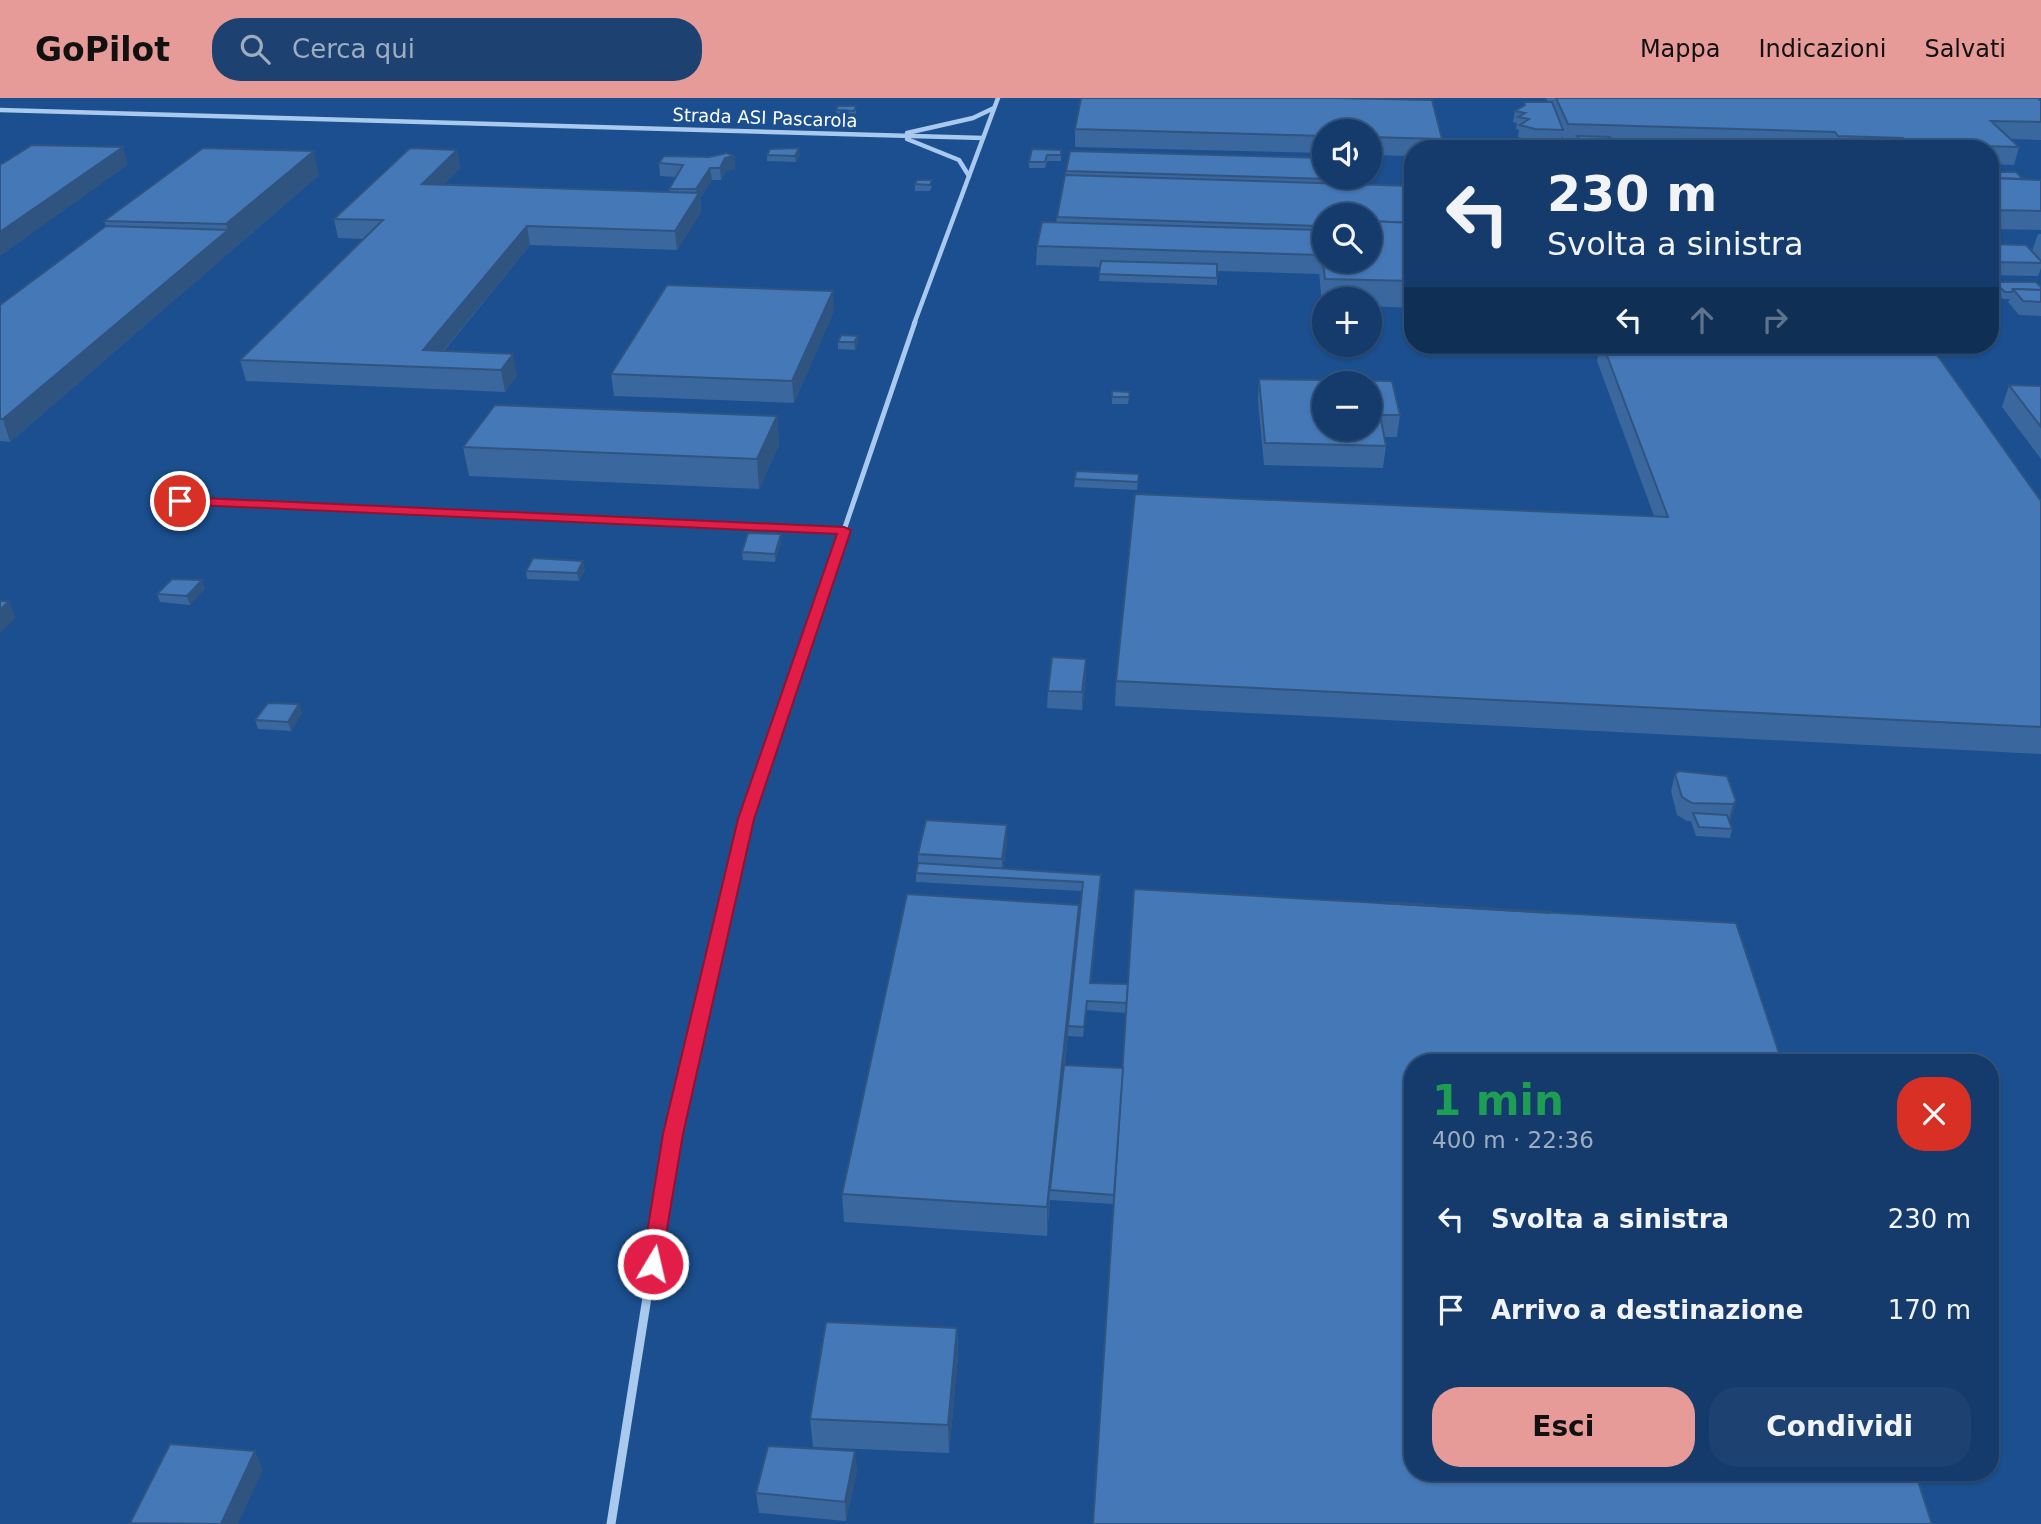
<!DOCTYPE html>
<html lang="it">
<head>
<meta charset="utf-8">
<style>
  body { margin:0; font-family:"DejaVu Sans",sans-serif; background:#1d4271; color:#f1f3f6; height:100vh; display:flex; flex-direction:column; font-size:26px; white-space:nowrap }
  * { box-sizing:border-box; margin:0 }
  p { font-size:23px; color:#9dadc1 }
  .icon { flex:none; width:38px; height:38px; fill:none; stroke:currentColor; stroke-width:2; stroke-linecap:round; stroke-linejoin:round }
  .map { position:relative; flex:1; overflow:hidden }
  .details { position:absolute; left:1404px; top:956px; width:595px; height:427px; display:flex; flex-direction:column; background:#143b6b; border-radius:28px; box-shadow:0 2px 5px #0004,0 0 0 2px #33557e }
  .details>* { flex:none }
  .banner { position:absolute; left:1404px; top:42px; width:595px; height:214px; border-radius:28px; box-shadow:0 2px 5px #0004,0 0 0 2px #33557e; background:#143b6b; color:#f1f3f6; overflow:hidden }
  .buttons { position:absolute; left:1312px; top:21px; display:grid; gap:14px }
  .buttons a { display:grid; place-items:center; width:70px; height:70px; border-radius:50%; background:#143b6b; box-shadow:0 2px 5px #0004,0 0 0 2px #33557e; font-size:35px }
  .pin { position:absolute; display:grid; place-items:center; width:60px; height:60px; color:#fff; margin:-30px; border:4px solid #fff; border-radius:50%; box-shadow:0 2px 7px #0007 }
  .me { position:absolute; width:77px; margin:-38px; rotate:9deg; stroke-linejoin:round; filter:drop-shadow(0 0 5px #0008) }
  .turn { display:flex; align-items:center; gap:24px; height:147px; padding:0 28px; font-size:32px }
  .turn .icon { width:91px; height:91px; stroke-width:2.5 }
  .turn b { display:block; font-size:49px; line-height:60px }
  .lanes { display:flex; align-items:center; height:66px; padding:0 28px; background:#0003; justify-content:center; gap:35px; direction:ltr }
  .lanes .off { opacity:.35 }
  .round { display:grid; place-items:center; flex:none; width:74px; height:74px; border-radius:28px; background:#1d4271 }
  .head { display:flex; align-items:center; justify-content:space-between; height:119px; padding:0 28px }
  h1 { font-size:42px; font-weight:700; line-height:52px; color:#1e9e55 }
  .button { display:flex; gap:14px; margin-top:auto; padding:14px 28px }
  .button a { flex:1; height:80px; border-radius:28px; background:#e69b98; color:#111; font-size:28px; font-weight:700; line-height:80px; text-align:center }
  .button a+a { background:#1d4271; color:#f1f3f6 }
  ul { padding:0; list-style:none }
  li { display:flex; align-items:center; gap:21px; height:91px; padding:0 28px }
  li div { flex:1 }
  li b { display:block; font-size:26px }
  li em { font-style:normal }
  header { display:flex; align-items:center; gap:42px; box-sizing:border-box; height:98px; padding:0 35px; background:#e69b98; color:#111 }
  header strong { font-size:33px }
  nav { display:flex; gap:38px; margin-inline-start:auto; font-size:24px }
  .search { width:490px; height:63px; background:#1d4271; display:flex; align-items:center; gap:18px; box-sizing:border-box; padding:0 24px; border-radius:28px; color:#9dadc1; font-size:26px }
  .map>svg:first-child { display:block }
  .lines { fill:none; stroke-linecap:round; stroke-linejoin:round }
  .lane { stroke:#a9c9ee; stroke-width:4.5 }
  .street-far3 { stroke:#a9c9ee; stroke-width:4.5 }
  .street-far2 { stroke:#a9c9ee; stroke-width:5 }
  .street-far1 { stroke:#a9c9ee; stroke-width:7 }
  .street { stroke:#a9c9ee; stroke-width:9 }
  .wall { fill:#3a679d; fill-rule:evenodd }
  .shaded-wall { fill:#305480 }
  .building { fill:#4478b7; stroke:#305480; stroke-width:2; fill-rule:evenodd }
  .route { fill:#e11d48; stroke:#92132f; stroke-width:2 }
  .labels { text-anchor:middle; stroke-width:7; stroke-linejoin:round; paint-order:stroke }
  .far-street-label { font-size:18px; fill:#fff; stroke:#1b4f8f }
</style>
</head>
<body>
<header>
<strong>GoPilot</strong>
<div class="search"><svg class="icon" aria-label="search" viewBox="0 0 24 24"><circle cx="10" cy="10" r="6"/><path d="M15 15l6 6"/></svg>Cerca qui</div>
<nav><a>Mappa</a><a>Indicazioni</a><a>Salvati</a></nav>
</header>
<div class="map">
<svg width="2041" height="1426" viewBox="0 0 2041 1426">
  <rect width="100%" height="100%" fill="#1b4f8f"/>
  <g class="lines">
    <path class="lane" d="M180,403L844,432"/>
    <g class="street-far3">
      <path d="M0,12L983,40"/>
      <path d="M907,35L973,20L994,10"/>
      <path d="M907,41L959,62L969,78"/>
      <path d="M914,226L998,0"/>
    </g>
    <path class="street-far2" d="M813,523L915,224"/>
    <path class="street-far1" d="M701,913L746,721L814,521"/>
    <path class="street" d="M611,1426L673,1036L702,911"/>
  </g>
  <g class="wall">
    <path d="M1081,0H1333L1432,2L1442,41L1440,51H1412V58L1370,57V33H1325V55L1075,49V31Z"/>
    <path d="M1546,0H2038L2041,3V42L2010,41L2019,49L2014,67L1990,66V51H1763L1762,50L1613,45L1612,50H1580L1576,44H1565L1562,38L1561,44L1534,43L1518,39L1519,32L1516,31L1517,25L1513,24L1515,13L1524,7V4H1548Z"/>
    <path d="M856,8V14L854,19L837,18L836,12Z"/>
    <path d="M457,52L460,70L443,87L670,94L669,91L676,79L660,78L659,65L709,59L734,58L735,71L726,73L721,82H712L700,100L701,114L677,152L530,147L444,253L517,277L505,294L246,283L240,262L364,141L338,140L334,121Z"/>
    <path d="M1061,52V63H1047L1045,70H1029V64Z"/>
    <path d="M800,56L796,64L767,63V57Z"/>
    <path d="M1066,73L1328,79L1327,85L1412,88V210L1370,208V201H1325V207H1322L1319,174V176L1217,173V187L1099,183L1100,169L1036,167L1037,148L1056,125L1057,119Z"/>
    <path d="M1990,74L2023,81L2041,82V132L1990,131Z"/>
    <path d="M319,77L10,344L0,343V207L106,128L104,123Z"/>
    <path d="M917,82L932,88L930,93H915V86Z"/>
    <path d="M2038,136H2041V170L2038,178L1990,177V146L2032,153Z"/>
    <path d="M1994,184L2041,188V218L2019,217L2008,204L2010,201H2003L1992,191Z"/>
    <path d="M834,213L794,305L614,298L611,276Z"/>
    <path d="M838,244L858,245L855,252L838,251Z"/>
    <path d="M1600,247H1744L2041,403V656L1115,608L1116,583L1654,418L1597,263Z"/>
    <path d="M1259,281L1400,317L1397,339H1384L1386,348L1383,370L1264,367L1258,302Z"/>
    <path d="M2009,287L2041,288V361L2002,309Z"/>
    <path d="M1112,293L1130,294L1128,306H1112Z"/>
    <path d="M777,318L779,347L759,391L469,378L463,349Z"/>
    <path d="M1139,376L1137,392L1074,389L1075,381Z"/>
    <path d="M781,436V444L775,464L743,462L742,454Z"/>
    <path d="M585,471L579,483L527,481L526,473Z"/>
    <path d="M205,490L190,507L160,504L157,496Z"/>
    <path d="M1086,561V578L1082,612L1047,610L1048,593Z"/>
    <path d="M302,615L291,633L258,631L255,622Z"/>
    <path d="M1675,676L1736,703L1731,721L1729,723L1732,731L1730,740L1696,738L1691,723H1687L1677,717L1671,693Z"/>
    <path d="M926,722L1007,727V745L1003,771L1101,777L1091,885L1128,886L1134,791L1550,814V815L1736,825L1782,964H1412V1374H1915L1932,1426H1093L1114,1106L1050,1102L1047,1138L844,1124L842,1096L907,796L1079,807V825L1082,793L916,784V775L918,765V756ZM1086,912L1126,915L1123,970L1065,967L1068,937V938L1083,939Z"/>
    <path d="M957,1230L958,1258L949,1355L813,1349L810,1321Z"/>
    <path d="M857,1372L846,1423L759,1415L756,1395Z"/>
  </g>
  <g class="shaded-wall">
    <path d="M123,49L128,67L0,158V134Z"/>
    <path d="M799,50L800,56L796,64L795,58Z"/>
    <path d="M457,52L460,70L426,105L422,86Z"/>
    <path d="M314,53L319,77L10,344L3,321L228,132L226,126Z"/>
    <path d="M734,58L735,71L726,73L721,82L720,70L725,60Z"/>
    <path d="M710,70L712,82L700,100L701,114L677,152L675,133L697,98L696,91Z"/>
    <path d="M527,128L530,147L430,269L423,252Z"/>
    <path d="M833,193L834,213L794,305L792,283Z"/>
    <path d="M858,238V245L855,252L854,244Z"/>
    <path d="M513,256L517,277L505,294L501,272Z"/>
    <path d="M777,318L779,347L759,391L757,361Z"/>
    <path d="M781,436V444L775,464V456Z"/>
    <path d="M583,463L585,471L579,483L577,475Z"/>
    <path d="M202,482L205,490L190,507L187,498Z"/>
    <path d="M9,503L16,520L0,535V512Z"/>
    <path d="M1086,561V578L1082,612V594Z"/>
    <path d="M299,606L302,615L291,633L288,624Z"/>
    <path d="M1736,703L1731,721L1728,724L1733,706Z"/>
    <path d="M1007,727V745L1002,779V761Z"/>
    <path d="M1101,777V786L1090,894V885Z"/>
    <path d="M1079,807V834L1051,1092H1050L1047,1138V1109Z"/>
    <path d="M957,1230L958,1258L949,1355L948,1327Z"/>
    <path d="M255,1353L263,1372L238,1426H221Z"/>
    <path d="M855,1353L857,1372L846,1423L845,1404Z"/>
  </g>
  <g class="building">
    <path d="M1081,0H1333L1432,2L1442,41L1370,39V33H1325V38L1075,31Z"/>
    <path d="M1556,0H2038L2041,3V24L1991,23L2019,49L1908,46L1903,40L1838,38L1835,34L1568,26Z"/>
    <path d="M1524,4H1552L1563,32L1535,31L1520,27L1529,21L1518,19L1525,15L1515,13L1525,7Z"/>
    <path d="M838,8H856L854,13L836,12Z"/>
    <path d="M1577,38L1610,39L1613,44H1581Z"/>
    <path d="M1763,43L1820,45L1823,50L1766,48Z"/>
    <path d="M1828,45L1890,47L1894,51H1832Z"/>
    <path d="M32,47L123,49L0,134V67Z"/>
    <path d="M203,50L314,53L226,126L104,123Z"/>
    <path d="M410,50L457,52L422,86L699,95L675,133L527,128L423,252L513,256L501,272L240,262L383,122L334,121Z"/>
    <path d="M799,50L795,58L767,57L770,51Z"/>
    <path d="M1032,51L1061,52V57H1047L1045,64H1029Z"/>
    <path d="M1070,53L1325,60V79H1328V81L1066,73Z"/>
    <path d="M727,55L734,58L725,60L720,70H710L696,91H669L683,67L659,65L664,58L709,59Z"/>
    <path d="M1990,74H2016L2023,81L1994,80L1990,76Z"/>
    <path d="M1065,77L1412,88V125L1370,123V117H1325V122H1318V128L1057,119Z"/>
    <path d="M1990,80L2041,82V113L1990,112Z"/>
    <path d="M917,82H932L930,87L915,86Z"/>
    <path d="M1318,122H1325V163H1370V123L1412,125V183L1325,181Z"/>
    <path d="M1042,124L1318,132L1321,157L1037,148Z"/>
    <path d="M106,128L228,132L3,321H0V207Z"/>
    <path d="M1990,146L2026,147L2041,163V165L1990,164Z"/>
    <path d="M1101,163L1217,166V180L1099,176Z"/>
    <path d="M1994,184H2036L2041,189V192L2013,191L2012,194H2005Z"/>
    <path d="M667,187L833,193L792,283L611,276Z"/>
    <path d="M2013,191L2041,192V204L2023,203Z"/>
    <path d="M841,237L858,238L854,244H838Z"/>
    <path d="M1603,247H1744L1935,254L2041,403V629L1116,583L1135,396L1668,419Z"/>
    <path d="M1259,281L1392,283L1400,317H1380L1386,348L1265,345ZM1325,285H1370V331H1325Z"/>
    <path d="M2009,287L2041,288V329Z"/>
    <path d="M1112,293L1130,294L1129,299H1112Z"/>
    <path d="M495,307L777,318L757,361L463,349Z"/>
    <path d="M1076,373L1139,376L1138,384L1075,381Z"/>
    <path d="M748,435L781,436L775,456L742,454Z"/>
    <path d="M533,460L583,463L577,475L526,473Z"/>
    <path d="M172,481L202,482L187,498L157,496Z"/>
    <path d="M0,503H9L0,512Z"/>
    <path d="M1052,559L1086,561L1082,594L1048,593Z"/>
    <path d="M268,605L299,606L288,624L255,622Z"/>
    <path d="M1679,673L1727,678L1736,703L1733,706L1692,705L1682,699L1675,676Z"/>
    <path d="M1693,715L1727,717L1732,731L1699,729Z"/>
    <path d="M926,722L1007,727L1002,761L918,756Z"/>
    <path d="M918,765L1101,777L1090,885L1128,886L1127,905L1087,903L1084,929L1068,928L1083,784L916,775Z"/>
    <path d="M1134,791L1736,825L1782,964H1412V1374H1915L1932,1426H1093Z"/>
    <path d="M907,796L1079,807L1047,1109L842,1096Z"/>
    <path d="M1383,804L1550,814V815L1383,805Z"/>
    <path d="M1064,967L1123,970L1114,1097L1050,1092Z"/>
    <path d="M826,1224L957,1230L948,1327L810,1321Z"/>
    <path d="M170,1346L255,1353L221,1426L130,1425Z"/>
    <path d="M768,1348L855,1353L845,1404L756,1395Z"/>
  </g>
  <path class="route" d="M180,399L844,429L851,432L754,721L683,1036L660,1172L653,1174L645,1172L642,1166L663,1036L738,721L837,436L175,406V400Z"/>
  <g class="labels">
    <g class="far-street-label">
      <text transform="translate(765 20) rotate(2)" y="6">Strada ASI Pascarola</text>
    </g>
  </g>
</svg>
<div class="buttons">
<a><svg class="icon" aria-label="sound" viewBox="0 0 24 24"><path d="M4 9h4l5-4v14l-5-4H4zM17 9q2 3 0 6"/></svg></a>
<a><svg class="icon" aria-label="search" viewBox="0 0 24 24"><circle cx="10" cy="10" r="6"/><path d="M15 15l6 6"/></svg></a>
<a>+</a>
<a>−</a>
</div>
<div class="pin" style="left:180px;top:403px;background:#d93025"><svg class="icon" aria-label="arrive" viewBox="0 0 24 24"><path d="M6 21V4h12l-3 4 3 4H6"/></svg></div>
<svg class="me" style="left:653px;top:1166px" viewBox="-20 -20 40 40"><circle r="17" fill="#e11d48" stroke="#fff" stroke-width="3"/><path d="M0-11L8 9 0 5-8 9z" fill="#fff"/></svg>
<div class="banner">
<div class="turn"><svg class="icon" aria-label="left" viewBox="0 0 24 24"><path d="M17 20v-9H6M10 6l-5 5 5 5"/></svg><div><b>230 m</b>Svolta a sinistra</div></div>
<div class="lanes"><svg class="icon" aria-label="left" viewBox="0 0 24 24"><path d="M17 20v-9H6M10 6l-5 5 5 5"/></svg><svg class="icon off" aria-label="ahead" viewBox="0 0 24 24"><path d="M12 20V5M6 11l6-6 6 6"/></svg><svg class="icon off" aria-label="right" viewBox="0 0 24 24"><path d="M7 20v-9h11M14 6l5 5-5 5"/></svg></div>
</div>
<section class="details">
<div class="head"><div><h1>1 min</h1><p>400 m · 22:36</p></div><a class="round" style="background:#d93025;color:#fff"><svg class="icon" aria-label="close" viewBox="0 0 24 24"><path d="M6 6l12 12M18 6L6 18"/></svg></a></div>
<ul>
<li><svg class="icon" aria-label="left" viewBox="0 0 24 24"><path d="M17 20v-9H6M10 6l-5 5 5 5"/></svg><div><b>Svolta a sinistra</b></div><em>230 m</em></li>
<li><svg class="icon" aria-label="arrive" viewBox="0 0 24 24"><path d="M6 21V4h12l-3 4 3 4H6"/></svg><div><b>Arrivo a destinazione</b></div><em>170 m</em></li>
</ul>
<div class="button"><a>Esci</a><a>Condividi</a></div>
</section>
</div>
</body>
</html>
